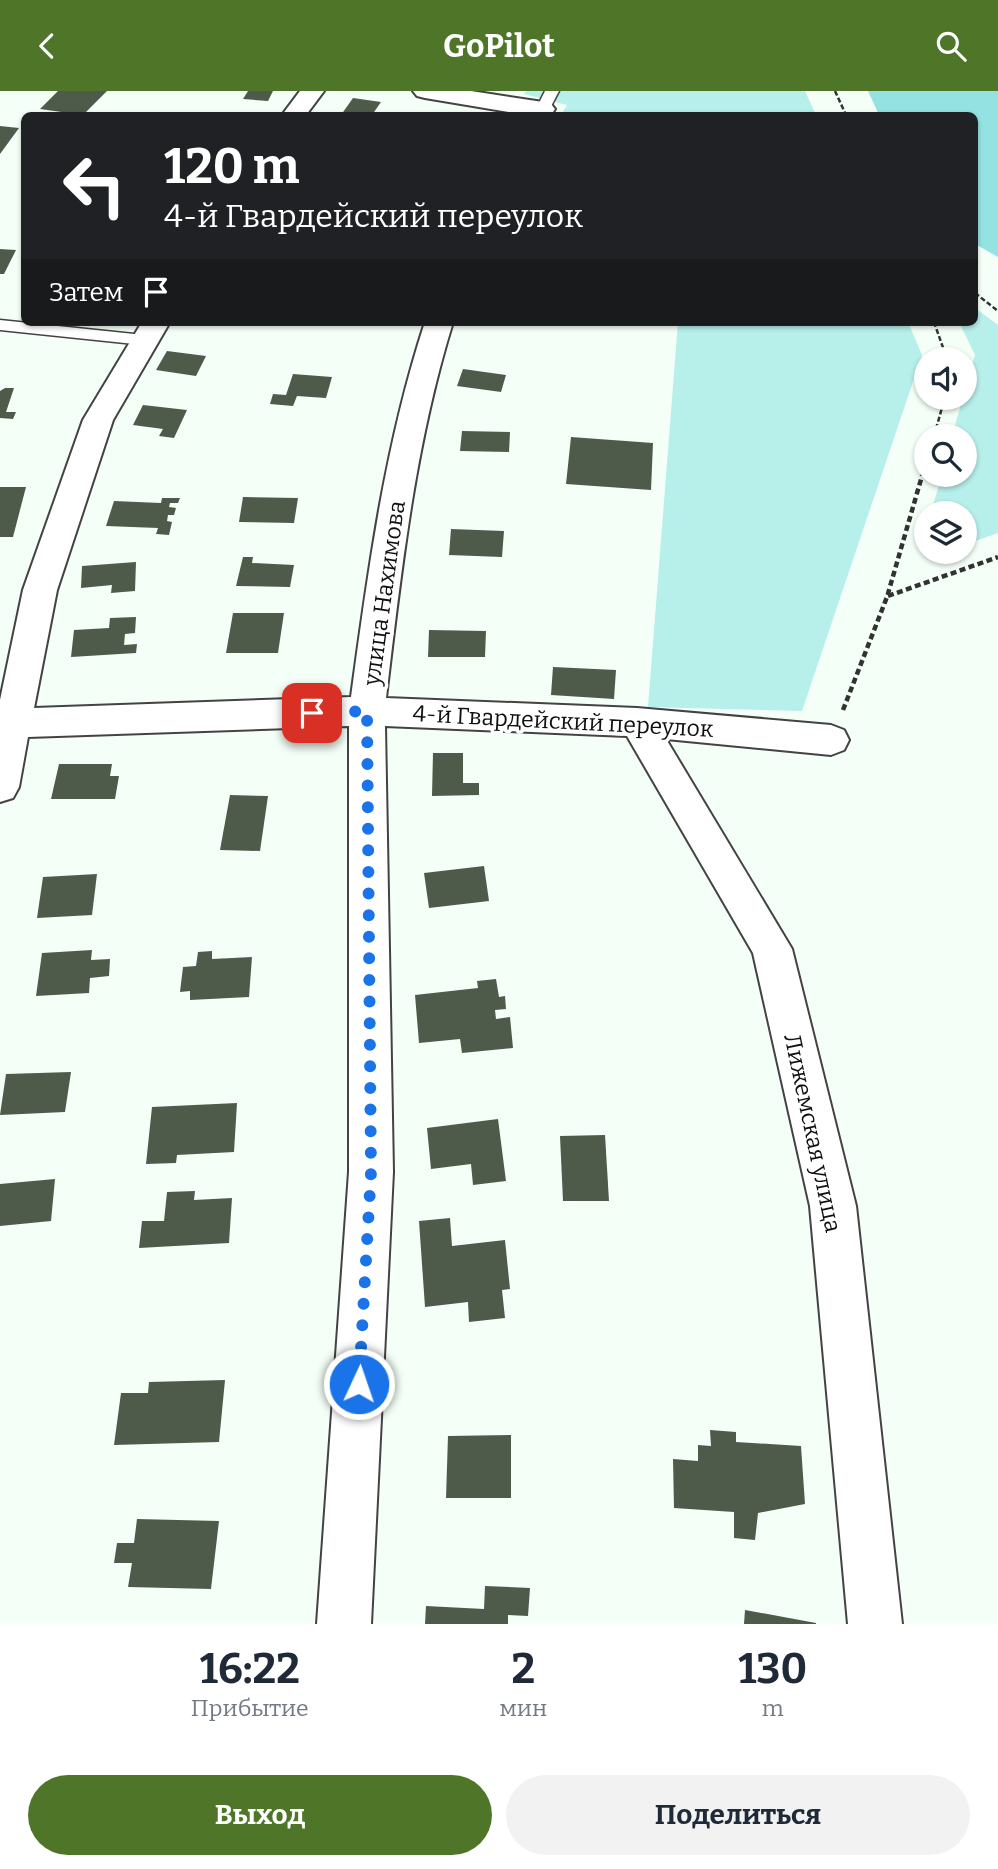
<!DOCTYPE html>
<html lang="ru">
<head>
<meta charset="utf-8">
<style>
  body { margin:0; font-family:Bitter,serif; background:#f2f2f3; color:#1f2937; height:100vh; display:flex; flex-direction:column; font-size:26px; white-space:nowrap }
  * { box-sizing:border-box; margin:0 }
  p { font-size:23px; color:#747a83 }
  .icon { flex:none; width:38px; height:38px; fill:none; stroke:currentColor; stroke-width:2; stroke-linecap:round; stroke-linejoin:round }
  .map { position:relative; height:1533px; overflow:hidden }
  .side { display:flex; flex-direction:column; background:#fff; flex:1 }
  .side>* { flex:none }
  .banner { position:absolute; left:21px; top:21px; width:957px; height:214px; border-radius:10px; box-shadow:0 2px 5px #0004; background:#202124; color:#fff; overflow:hidden }
  .fabs { position:absolute; left:914px; top:256px; display:grid; gap:14px }
  .fabs a { display:grid; place-items:center; width:63px; height:63px; border-radius:50%; background:#fff; box-shadow:0 2px 5px #0004; font-size:35px }
  .pin { position:absolute; display:grid; place-items:center; width:60px; height:60px; color:#fff; margin:-30px; border-radius:14px; box-shadow:0 4px 10px #0006 }
  .me { position:absolute; width:77px; margin:-38px; rotate:3deg; stroke-linejoin:round; filter:drop-shadow(0 0 5px #0008) }
  .turn { display:flex; align-items:center; gap:24px; height:147px; padding:0 28px; font-size:32px }
  .turn .icon { width:91px; height:91px; stroke-width:2.5 }
  .turn b { display:block; font-size:49px; line-height:60px }
  .then { display:flex; align-items:center; height:66px; padding:0 28px; background:#0003; gap:14px; font-size:26px }
  .eta { display:flex; justify-content:space-evenly; align-items:center; height:119px; text-align:center }
  .eta b { font-size:42px; font-weight:700; line-height:49px }
  .action { display:flex; gap:14px; margin-top:auto; padding:14px 28px }
  .action a { flex:1; height:80px; border-radius:42px; background:#4e7528; color:#fff; font-size:28px; font-weight:700; line-height:80px; text-align:center }
  .action a+a { background:#f2f2f3; color:#1f2937 }
  header { display:flex; justify-content:space-between; align-items:center; height:91px; padding:0 28px; background:#4e7528; color:#fff; font-size:32px; font-weight:700 }
  .map>svg:first-child { display:block }
  .green { fill:#b7efeb }
  .forest { fill:#95e2e2 }
  .building { fill:#4e5b4b }
  .lines { fill:none; stroke-linecap:round; stroke-linejoin:round }
  .service-casing { stroke:#434343; stroke-width:3 }
  .minor-casing { stroke:#434343; stroke-width:4 }
  .path-far1 { stroke:#323232; stroke-width:2.5; stroke-dasharray:5 2.5; stroke-linecap:butt }
  .path { stroke:#323232; stroke-width:4.5; stroke-dasharray:6 3.5; stroke-linecap:butt }
  .service { fill:#fff; fill-rule:evenodd }
  .minor { fill:#fff; fill-rule:evenodd }
  .route { stroke:#1a73e8; stroke-width:12; stroke-dasharray:0 21.6 }
  .labels { text-anchor:middle; stroke-width:7; stroke-linejoin:round; paint-order:stroke }
  .street-label { font-size:23px; fill:#101010; stroke:#fff }
</style>
</head>
<body>
<header><svg class="icon" aria-label="back" viewBox="0 0 24 24"><path d="M15 5l-7 7 7 7"/></svg>GoPilot<svg class="icon" aria-label="search" viewBox="0 0 24 24"><circle cx="10" cy="10" r="6"/><path d="M15 15l6 6"/></svg></header>
<div class="map">
<svg width="998" height="1533" viewBox="0 0 998 1533">
  <rect width="100%" height="100%" fill="#f4fff7"/>
  <g class="green">
    <path d="M526,0H805L816,24H561L567,14L524,3Z"/>
    <path d="M975,217L998,234V442L964,454V422H931L942,383H964V345H952L975,264L959,231H975Z"/>
    <path d="M678,231H908L922,264L802,620L648,616Z"/>
  </g>
  <path class="forest" d="M868,0H998V166L975,153V24H879Z"/>
  <g class="building">
    <path d="M58,0H107L83,24L40,18Z"/>
    <path d="M248,0H273L268,10L243,8Z"/>
    <path d="M353,7L381,11L372,24H341Z"/>
    <path d="M0,35L19,37L0,63Z"/>
    <path d="M0,158L16,159L4,183H0Z"/>
    <path d="M167,260L206,265L196,285L156,279Z"/>
    <path d="M463,278L506,284L501,301L457,295Z"/>
    <path d="M293,283L332,286L326,307L297,305L293,315L270,313L273,303L286,304Z"/>
    <path d="M5,297H14L6,321H16L13,328L0,327V300Z"/>
    <path d="M143,314L187,319L174,347L159,345L163,338L133,334Z"/>
    <path d="M462,340L510,341L509,361L460,360Z"/>
    <path d="M571,346L653,352L651,399L566,393Z"/>
    <path d="M0,396H26L13,446H0Z"/>
    <path d="M243,406L298,407L294,432L239,431Z"/>
    <path d="M162,407H180L178,412H170L169,416L176,417L174,424H168L167,430L172,431L169,444L156,443L158,437L106,435L114,410L161,412Z"/>
    <path d="M451,438L504,440L502,466L449,464Z"/>
    <path d="M243,466H253L252,472L294,474L290,496L236,495Z"/>
    <path d="M136,471L135,500L111,502L112,494L81,497L82,475Z"/>
    <path d="M233,522H284L278,562H226Z"/>
    <path d="M136,526L135,542L125,543L124,554L137,553L136,562L71,566L74,539L109,537L110,527Z"/>
    <path d="M429,539L486,540L485,566H428Z"/>
    <path d="M553,576L616,579L614,608L551,604Z"/>
    <path d="M433,662H463V692H479V704L432,705Z"/>
    <path d="M59,673H112L110,685H119L115,708H51Z"/>
    <path d="M230,704L268,705L260,760L220,759Z"/>
    <path d="M484,775L489,810L429,817L424,782Z"/>
    <path d="M97,783L92,824L37,827L43,786Z"/>
    <path d="M92,859L91,869L110,868L109,885L90,887L89,902L36,905L42,862Z"/>
    <path d="M212,860V868L252,866L249,906L190,909V900L180,901L183,876L196,875L198,861Z"/>
    <path d="M496,888L499,906L505,905L506,918L495,919L496,928L510,926L513,957L462,962L460,948L419,952L415,904L478,897L477,890Z"/>
    <path d="M71,981L65,1021L0,1024L6,983Z"/>
    <path d="M237,1012L234,1061L177,1064L176,1072L146,1073L152,1016Z"/>
    <path d="M498,1028L506,1090L473,1094L471,1073L431,1078L427,1037Z"/>
    <path d="M605,1044L609,1110H563L560,1045Z"/>
    <path d="M55,1088L51,1130L0,1135V1093Z"/>
    <path d="M195,1100L194,1109L232,1107L229,1152L139,1157L142,1130H164L167,1101Z"/>
    <path d="M450,1127L452,1155L505,1149L510,1198L502,1199L505,1227L469,1231L468,1211L425,1216L419,1130Z"/>
    <path d="M225,1289L219,1351L114,1354L121,1302H148L149,1291Z"/>
    <path d="M710,1339L736,1341V1351L801,1355L805,1413L758,1422L755,1449L734,1447V1421L674,1417L673,1368L698,1370V1354L711,1355Z"/>
    <path d="M511,1344V1407H446L448,1345Z"/>
    <path d="M137,1428L219,1430L211,1498L128,1496L132,1472H114L117,1452H134Z"/>
    <path d="M485,1495L530,1497L528,1525L508,1524V1533H425L426,1515L484,1518Z"/>
    <path d="M745,1519L816,1532V1533H744Z"/>
  </g>
  <g class="lines">
    <g class="service-casing">
      <g id="service">
        <path d="M545,0H559L548,21L543,22L536,18Z"/>
        <path d="M0,229L144,244L152,249L144,254L0,239Z"/>
      </g>
    </g>
    <g class="minor-casing">
      <g id="minor">
        <path d="M300,0H324L306,24H282Z"/>
        <path d="M413,0H471L543,11L551,13L555,18L551,24H527L425,7L417,5Z"/>
        <path d="M142,231H170L113,329L57,499L34,617L351,606C368,480 385,353 425,231H453C415,353 401,480 386,607L637,617L831,634L844,639L849,649L844,659L831,664L666,648L792,858L856,1115L902,1533H848L810,1115L753,862L627,645L385,635L393,1081L371,1533H317L349,1081V635L28,646L19,696L13,707L0,711V609L23,499L83,329Z"/>
      </g>
    </g>
    <g class="path-far1">
      <path d="M835,0L846,24"/>
      <path d="M975,202L998,220"/>
      <path d="M934,231L947,268"/>
      <path d="M934,345L945,306"/>
      <path d="M924,380L926,372"/>
    </g>
    <g class="path">
      <path d="M888,505L998,466"/>
      <path d="M843,619L887,506L924,378"/>
    </g>
    <use href="#service" class="service"/>
    <use href="#minor" class="minor"/>
  </g>
  <g class="lines">
    <path class="route" d="M312,622L367,620L371,1081L359,1293"/>
  </g>
  <g class="labels">
    <g class="street-label">
      <text transform="translate(384 502) rotate(-82)" y="8">улица Нахимова</text>
      <text transform="translate(563 630) rotate(3)" y="8">4-й Гвардейский переулок</text>
      <text transform="translate(813 1042) rotate(78)" y="8">Лижемская улица</text>
    </g>
  </g>
</svg>
<div class="fabs">
<a><svg class="icon" aria-label="sound" viewBox="0 0 24 24"><path d="M4 9h4l5-4v14l-5-4H4zM17 9q2 3 0 6"/></svg></a>
<a><svg class="icon" aria-label="search" viewBox="0 0 24 24"><circle cx="10" cy="10" r="6"/><path d="M15 15l6 6"/></svg></a>
<a><svg class="icon" aria-label="layers" viewBox="0 0 24 24"><path d="M12 4l9 5-9 5-9-5zM3 14l9 5 9-5"/></svg></a>
</div>
<div class="pin" style="left:312px;top:622px;background:#d93025"><svg class="icon" aria-label="arrive" viewBox="0 0 24 24"><path d="M6 21V4h12l-3 4 3 4H6"/></svg></div>
<svg class="me" style="left:359px;top:1293px" viewBox="-20 -20 40 40"><circle r="17" fill="#1a73e8" stroke="#fff" stroke-width="3"/><path d="M0-11L8 9 0 5-8 9z" fill="#fff"/></svg>
<div class="banner">
<div class="turn"><svg class="icon" aria-label="left" viewBox="0 0 24 24"><path d="M17 20v-9H6M10 6l-5 5 5 5"/></svg><div><b>120 m</b>4-й Гвардейский переулок</div></div>
<div class="then">Затем<svg class="icon" aria-label="arrive" viewBox="0 0 24 24"><path d="M6 21V4h12l-3 4 3 4H6"/></svg></div>
</div>
</div>
<section class="side">
<div class="eta">
<div><b>16:22</b><p>Прибытие</p></div>
<div><b>2</b><p>мин</p></div>
<div><b>130</b><p>m</p></div>
</div>
<div class="action"><a>Выход</a><a>Поделиться</a></div>
</section>
</body>
</html>
